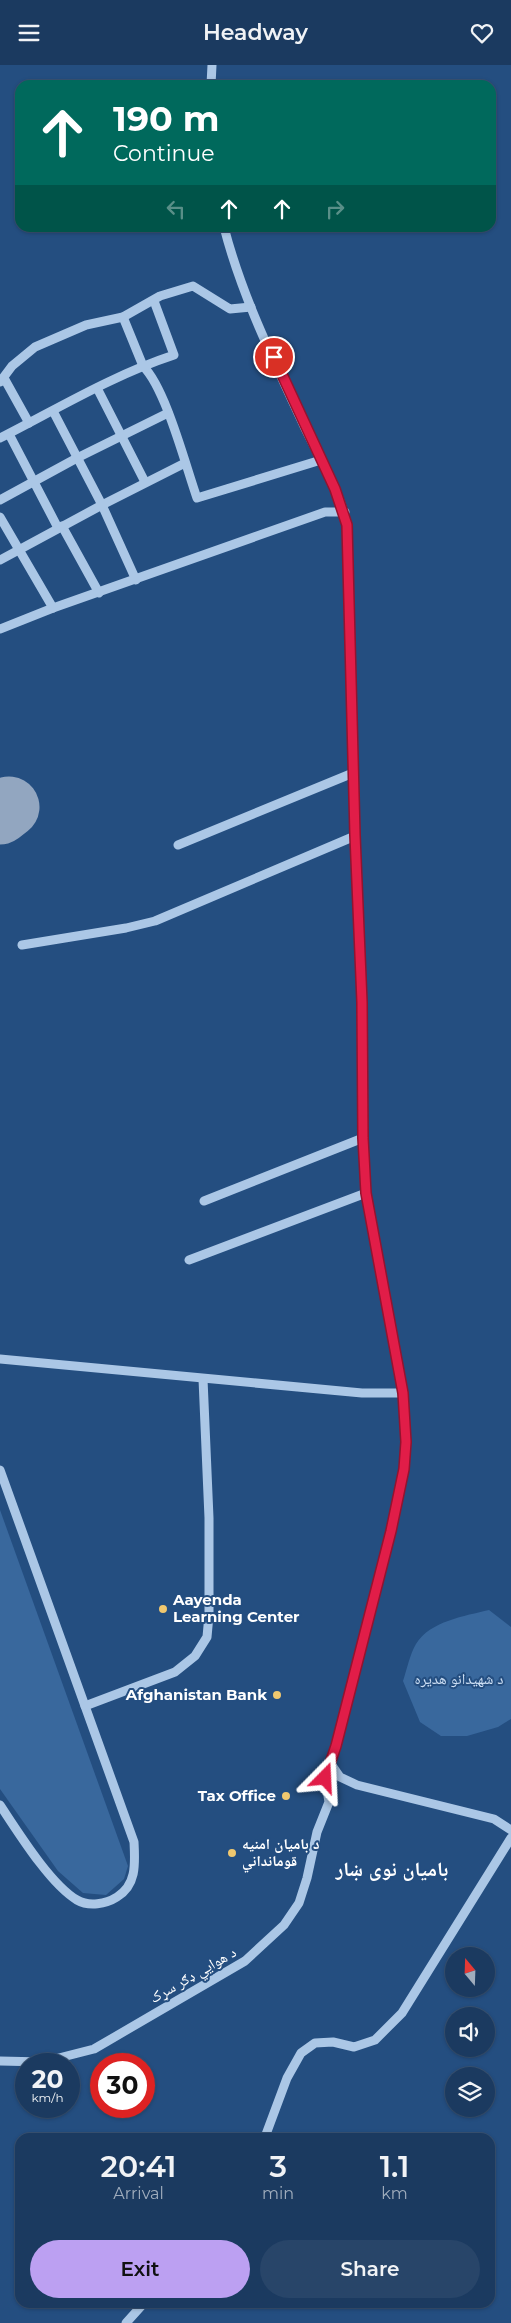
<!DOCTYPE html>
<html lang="en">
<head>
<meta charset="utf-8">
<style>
  body { margin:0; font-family:Montserrat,"Noto Naskh Arabic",sans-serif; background:#284569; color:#f1f3f6; height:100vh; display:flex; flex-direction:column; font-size:19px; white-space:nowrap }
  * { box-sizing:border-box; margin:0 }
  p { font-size:16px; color:#a0adbd }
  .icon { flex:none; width:28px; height:28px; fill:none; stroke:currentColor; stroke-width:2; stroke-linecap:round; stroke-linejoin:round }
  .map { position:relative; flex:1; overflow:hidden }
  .panel { position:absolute; left:15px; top:2068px; width:480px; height:175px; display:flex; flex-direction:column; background:#1b3a60; border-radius:15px; box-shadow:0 1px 4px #0004,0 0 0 1px #395475 }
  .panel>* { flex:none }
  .top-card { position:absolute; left:15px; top:15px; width:481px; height:152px; border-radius:15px; box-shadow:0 1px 4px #0004,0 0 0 1px #395475; background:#00695c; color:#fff; overflow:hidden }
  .needle { width:32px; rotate:341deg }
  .tools { position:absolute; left:445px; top:1882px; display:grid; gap:10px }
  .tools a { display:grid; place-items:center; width:50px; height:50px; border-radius:50%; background:#1b3a60; box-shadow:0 1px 4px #0004,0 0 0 1px #395475; font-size:25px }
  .speed { position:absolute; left:15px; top:1988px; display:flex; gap:10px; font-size:25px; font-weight:700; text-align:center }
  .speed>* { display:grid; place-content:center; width:65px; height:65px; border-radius:50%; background:#1b3a60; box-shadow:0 1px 4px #0004,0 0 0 1px #395475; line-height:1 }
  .speed small { font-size:12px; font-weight:400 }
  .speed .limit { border:8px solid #d22; background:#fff; color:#111 }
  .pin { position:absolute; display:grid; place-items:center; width:42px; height:42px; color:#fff; margin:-21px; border:2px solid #fff; border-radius:50%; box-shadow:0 1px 5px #0007 }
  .me { position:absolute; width:55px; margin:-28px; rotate:21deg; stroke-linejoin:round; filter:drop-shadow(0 0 4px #0008) }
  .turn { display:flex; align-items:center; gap:18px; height:105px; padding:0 15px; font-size:22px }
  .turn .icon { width:65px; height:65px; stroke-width:2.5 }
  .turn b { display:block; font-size:35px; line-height:42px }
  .lanes { display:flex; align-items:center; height:48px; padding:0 15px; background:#0003; justify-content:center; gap:25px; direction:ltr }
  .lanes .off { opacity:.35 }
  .eta { display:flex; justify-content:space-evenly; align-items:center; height:85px; text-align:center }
  .eta b { font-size:30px; font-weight:600; line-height:35px }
  .button { display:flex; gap:10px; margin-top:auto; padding:10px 15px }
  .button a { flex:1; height:58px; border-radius:30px; background:#bca0f2; color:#111; font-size:20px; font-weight:600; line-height:58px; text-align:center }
  .button a+a { background:#284569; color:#f1f3f6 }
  header { display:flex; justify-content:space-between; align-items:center; height:65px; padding:0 15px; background:#1b3a60; font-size:22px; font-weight:600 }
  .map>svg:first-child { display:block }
  .green { fill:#39689d }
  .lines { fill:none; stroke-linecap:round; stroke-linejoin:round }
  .runway { stroke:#92a6c0; stroke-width:61 }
  .minor { stroke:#abc7e6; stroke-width:9 }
  .route-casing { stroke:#92132f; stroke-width:12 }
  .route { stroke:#e11d48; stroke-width:9 }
  .poi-dot { fill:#f0c86f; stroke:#244e80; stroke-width:2 }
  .labels { text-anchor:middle; stroke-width:4; stroke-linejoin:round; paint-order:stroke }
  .poi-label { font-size:15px; font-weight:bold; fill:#fff; stroke:#244e80; text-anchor:start }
  .park-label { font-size:15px; fill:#cee0f5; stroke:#244e80 }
  .street-label { font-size:15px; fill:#fff; stroke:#244e80 }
  .district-label { font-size:20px; font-weight:bold; fill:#fff; stroke:#244e80 }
</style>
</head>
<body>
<header><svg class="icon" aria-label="menu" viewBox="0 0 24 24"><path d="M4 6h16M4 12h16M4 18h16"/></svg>Headway<svg class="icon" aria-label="heart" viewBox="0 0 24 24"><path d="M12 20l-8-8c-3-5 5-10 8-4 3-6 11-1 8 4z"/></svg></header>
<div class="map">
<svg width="511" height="2258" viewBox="0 0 511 2258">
  <rect width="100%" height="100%" fill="#244e80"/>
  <g class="green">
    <path d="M0,1445L128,1801L124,1814L106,1830L83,1828L58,1806L0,1724Z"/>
    <path d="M489,1545L511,1562V1654L498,1662L467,1671H441L420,1657L403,1616C407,1604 410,1589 416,1579C430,1556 465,1551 489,1545Z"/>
  </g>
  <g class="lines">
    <path class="runway" d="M0,749L9,742"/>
    <g class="minor">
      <path d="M211,20L212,0"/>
      <path d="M224,162C242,232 275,298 305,363C320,394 340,426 347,460L355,771L362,937L363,1073L366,1128L403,1328L406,1377L404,1404L391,1466L331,1699L340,1712L357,1720L494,1754L511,1765"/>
      <path d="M123,252L143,301C166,324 185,399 197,433L321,395"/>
      <path d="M4,313L29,358"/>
      <path d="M0,317L12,301L35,282L86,260L123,252L160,231L193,221L230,244L251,242"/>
      <path d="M97,323L145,417"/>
      <path d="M53,346L102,440L136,515"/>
      <path d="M9,369L58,463"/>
      <path d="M0,373C57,344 113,310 174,290L154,236"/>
      <path d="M0,435L77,393L168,348"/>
      <path d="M0,452L53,543"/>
      <path d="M62,461L99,528"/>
      <path d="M0,495L102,440L185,398"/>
      <path d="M0,564L53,543L325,447H345"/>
      <path d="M178,780L353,708"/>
      <path d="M22,880L126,863L155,856L355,771"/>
      <path d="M204,1136L363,1073"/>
      <path d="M189,1195L366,1128"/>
      <path d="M0,1294L362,1328H403"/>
      <path d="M0,1405L134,1777C135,1798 137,1820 117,1832C106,1839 89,1842 77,1835C50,1819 18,1767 0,1740"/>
      <path d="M85,1641L175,1607L195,1591L207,1572L209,1550V1453L203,1314"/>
      <path d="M0,1996L43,1997L94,1984L245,1896L284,1860L299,1838L307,1813L317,1767L329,1737L325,1713L327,1703L331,1699"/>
      <path d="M265,2072L287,2013L301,1988L315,1978L333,1977L354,1982L375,1975L402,1948L511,1773"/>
      <path d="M126,2258L144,2238"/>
    </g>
  </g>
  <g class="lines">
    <g class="route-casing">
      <path id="route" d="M274,292L335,424L347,460L355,770L362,937L363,1073L366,1128L403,1328L406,1377L404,1404L391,1466L336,1681L325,1713"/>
    </g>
    <use href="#route" class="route"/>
  </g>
  <g class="poi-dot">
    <circle cx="163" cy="1544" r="5"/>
    <circle cx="277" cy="1630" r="5"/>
    <circle cx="286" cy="1731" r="5"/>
    <circle cx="232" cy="1788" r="5"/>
  </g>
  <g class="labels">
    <g class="poi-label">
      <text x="173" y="1540">Aayenda<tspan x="173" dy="17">Learning Center</tspan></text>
      <text x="267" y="1635" text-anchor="end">Afghanistan Bank</text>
      <text x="276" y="1736" text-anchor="end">Tax Office</text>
      <text x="242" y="1784">د بامیان امنیه<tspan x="242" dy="17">قومانداني</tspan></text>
    </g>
    <g class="park-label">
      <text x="459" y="1619">د شهیدانو هدیره</text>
    </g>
    <g class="street-label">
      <text transform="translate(193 1910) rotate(-30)" y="5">د هوايي ډګر سړک</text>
    </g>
    <g class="district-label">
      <text x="392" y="1811">باميان نوی ښار</text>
    </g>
  </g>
</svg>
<div class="tools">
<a><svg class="needle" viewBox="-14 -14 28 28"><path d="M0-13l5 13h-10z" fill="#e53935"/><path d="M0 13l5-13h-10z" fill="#a0adbd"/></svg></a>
<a><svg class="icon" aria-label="sound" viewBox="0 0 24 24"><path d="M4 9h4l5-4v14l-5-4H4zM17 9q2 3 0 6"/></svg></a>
<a><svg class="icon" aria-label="layers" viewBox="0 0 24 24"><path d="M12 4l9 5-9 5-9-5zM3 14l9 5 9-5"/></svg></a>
</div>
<div class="speed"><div>20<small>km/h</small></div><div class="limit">30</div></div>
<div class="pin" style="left:274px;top:292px;background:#d93025"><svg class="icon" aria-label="arrive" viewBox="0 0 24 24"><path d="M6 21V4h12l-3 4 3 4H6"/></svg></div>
<svg class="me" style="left:325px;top:1713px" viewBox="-20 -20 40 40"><path d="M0-17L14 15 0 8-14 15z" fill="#e11d48" stroke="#fff" stroke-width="4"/></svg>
<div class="top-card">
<div class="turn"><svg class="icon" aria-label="ahead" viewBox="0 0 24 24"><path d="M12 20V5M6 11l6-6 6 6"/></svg><div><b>190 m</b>Continue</div></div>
<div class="lanes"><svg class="icon off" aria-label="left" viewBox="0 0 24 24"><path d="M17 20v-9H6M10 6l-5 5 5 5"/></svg><svg class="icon" aria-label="ahead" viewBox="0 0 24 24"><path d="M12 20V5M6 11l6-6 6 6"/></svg><svg class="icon" aria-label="ahead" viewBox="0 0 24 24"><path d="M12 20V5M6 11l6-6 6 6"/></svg><svg class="icon off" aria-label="right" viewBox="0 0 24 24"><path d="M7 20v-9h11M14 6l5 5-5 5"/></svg></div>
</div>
<section class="panel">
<div class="eta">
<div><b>20:41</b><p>Arrival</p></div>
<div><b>3</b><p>min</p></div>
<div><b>1.1</b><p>km</p></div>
</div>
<div class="button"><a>Exit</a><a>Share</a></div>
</section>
</div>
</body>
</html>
